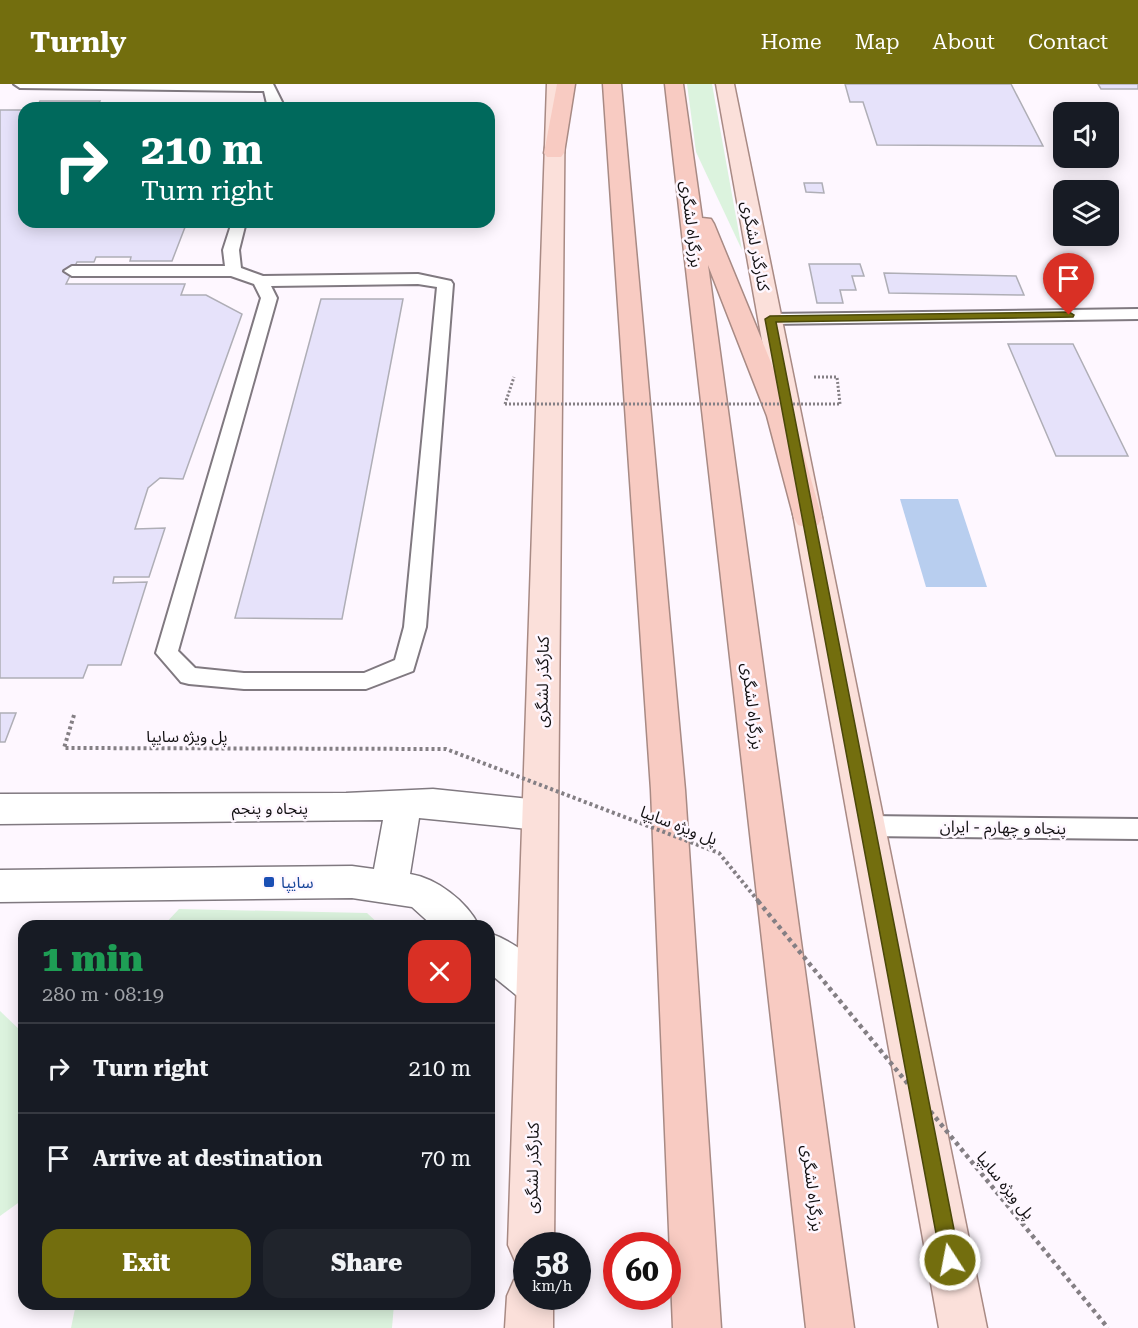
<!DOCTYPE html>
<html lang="en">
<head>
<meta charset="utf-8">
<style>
  body { margin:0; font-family:"Roboto Serif","Noto Sans Arabic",serif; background:#20242c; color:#f1f3f6; height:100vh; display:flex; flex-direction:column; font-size:22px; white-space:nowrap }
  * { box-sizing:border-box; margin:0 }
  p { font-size:20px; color:#9ea1a6 }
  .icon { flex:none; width:33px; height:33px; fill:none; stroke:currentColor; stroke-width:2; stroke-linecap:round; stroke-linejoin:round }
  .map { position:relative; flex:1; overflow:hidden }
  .panel { position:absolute; left:18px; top:836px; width:477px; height:390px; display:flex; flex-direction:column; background:#171b24; border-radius:18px; box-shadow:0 3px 15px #0003 }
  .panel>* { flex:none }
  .guide { position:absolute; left:18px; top:18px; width:477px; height:126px; border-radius:18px; box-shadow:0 3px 15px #0003; background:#00695c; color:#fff; overflow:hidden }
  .buttons { position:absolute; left:1053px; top:18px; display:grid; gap:12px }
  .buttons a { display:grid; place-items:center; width:66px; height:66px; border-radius:12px; background:#171b24; box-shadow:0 3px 15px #0003; font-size:30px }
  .speed { position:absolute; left:513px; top:1148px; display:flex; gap:12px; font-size:30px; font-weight:700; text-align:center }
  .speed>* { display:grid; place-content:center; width:78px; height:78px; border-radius:50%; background:#171b24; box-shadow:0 3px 15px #0003; line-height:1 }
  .speed small { font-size:15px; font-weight:400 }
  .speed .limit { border:9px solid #d22; background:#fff; color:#111 }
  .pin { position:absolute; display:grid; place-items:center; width:51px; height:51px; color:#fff; margin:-62px -26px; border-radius:50% 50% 50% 0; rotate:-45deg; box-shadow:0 0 6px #0007 }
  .pin .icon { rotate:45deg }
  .me { position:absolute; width:66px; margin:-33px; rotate:349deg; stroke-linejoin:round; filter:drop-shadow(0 0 4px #0008) }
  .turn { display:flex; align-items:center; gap:21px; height:126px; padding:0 24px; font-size:27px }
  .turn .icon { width:78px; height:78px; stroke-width:2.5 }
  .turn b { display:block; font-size:42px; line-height:51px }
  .round { display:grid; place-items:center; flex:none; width:63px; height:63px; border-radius:18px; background:#20242c }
  .headline { display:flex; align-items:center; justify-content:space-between; height:102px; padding:0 24px }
  h1 { font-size:36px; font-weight:800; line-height:45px; color:#1e9e55 }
  .cta { display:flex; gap:12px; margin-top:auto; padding:12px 24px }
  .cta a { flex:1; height:69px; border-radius:18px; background:#736e0e; color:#fff; font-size:24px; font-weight:800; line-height:69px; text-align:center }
  .cta a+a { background:#20242c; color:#f1f3f6 }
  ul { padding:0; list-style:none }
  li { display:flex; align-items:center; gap:18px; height:90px; padding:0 24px; border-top:2px solid #363941 }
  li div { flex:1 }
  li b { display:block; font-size:22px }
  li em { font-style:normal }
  header { display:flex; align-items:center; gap:36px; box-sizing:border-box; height:84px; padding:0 30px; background:#736e0e; color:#fff }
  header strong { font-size:28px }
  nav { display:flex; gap:33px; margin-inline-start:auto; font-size:21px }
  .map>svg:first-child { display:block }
  .green { fill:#dcf3de }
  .water { fill:#b8ceef }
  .building { fill:#e6e2fa; stroke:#afaeb6; stroke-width:1.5 }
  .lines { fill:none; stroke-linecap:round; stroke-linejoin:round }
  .lane-casing { stroke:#807980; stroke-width:4 }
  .secondary-casing { stroke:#807980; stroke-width:3 }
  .primary-casing { stroke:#a88a84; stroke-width:3 }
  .highway-casing { stroke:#a88a84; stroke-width:3 }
  .path { stroke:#847f84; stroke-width:3; stroke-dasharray:2 2; stroke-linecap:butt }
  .lane { fill:#fff; fill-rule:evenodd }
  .secondary { fill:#fff; fill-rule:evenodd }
  .primary { fill:#fbe0da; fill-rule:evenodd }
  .highway { fill:#f8cbc2; fill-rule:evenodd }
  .path-bridge-far2 { stroke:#847f84; stroke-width:3; stroke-dasharray:2 2; stroke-linecap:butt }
  .path-bridge-far1 { stroke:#847f84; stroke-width:4; stroke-dasharray:3 3; stroke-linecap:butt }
  .path-bridge { stroke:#847f84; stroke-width:4.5; stroke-dasharray:4 4; stroke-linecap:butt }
  .route { fill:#736e0e; stroke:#4b4809; stroke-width:1.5 }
  .transit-dot { fill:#1a4fb4; stroke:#fef7ff; stroke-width:2 }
  .labels { text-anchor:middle; stroke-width:5; stroke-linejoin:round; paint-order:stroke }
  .street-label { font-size:16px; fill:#121012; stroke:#fef7ff }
  .transit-label { font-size:16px; fill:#164399; stroke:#fef7ff; text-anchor:start }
</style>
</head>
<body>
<header>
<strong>Turnly</strong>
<nav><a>Home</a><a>Map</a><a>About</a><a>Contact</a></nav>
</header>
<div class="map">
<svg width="1138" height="1244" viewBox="0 0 1138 1244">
  <rect width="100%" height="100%" fill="#fef7ff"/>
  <g class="green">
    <path d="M687,0H712L742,166L696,68Z"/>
    <path d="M179,825L367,829L380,841H164Z"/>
    <path d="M0,927L24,950V1111L18,1119L0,1132Z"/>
    <path d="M76,1220H394L392,1244H71Z"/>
  </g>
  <path class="water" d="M900,415H958L987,503H926Z"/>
  <g class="building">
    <path d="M845,0H1011L1043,62L877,61L863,18H850Z"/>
    <path d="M1098,0H1138V5H1101Z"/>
    <path d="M40,17H100L98,21H251L249,24H36Z"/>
    <path d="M0,26H24V138H187L172,177H130L131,173H96L94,178H77L66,200H185L181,211H206L242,230L183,395L160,394L148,404L135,445L165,444L149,493H114L113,499L147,498L121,581H88L83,594H0Z"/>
    <path d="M804,99H822L824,109L806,108Z"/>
    <path d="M809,180H860L864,192H852L856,206H840L843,219H817Z"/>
    <path d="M884,189L1016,192L1024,211L889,209Z"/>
    <path d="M321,215H403L342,535L235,534Z"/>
    <path d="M1008,260H1073L1128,372H1056Z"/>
    <path d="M0,629H16L5,658H0Z"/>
  </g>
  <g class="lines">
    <g class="lane-casing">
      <g id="lane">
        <path d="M14,0H273L283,20L282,24H268L264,7L20,4Z"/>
        <path d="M232,138H246L239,166L241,184L263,192L418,190L451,197L453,200L426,543L413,587L366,605H244L189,600L181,598L156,569L261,214L254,200L231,192H72L64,187L72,182H225L223,166ZM418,200L437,203L404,543L395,576L364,589H244L195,584L178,567L277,214L271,202Z"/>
        <path d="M1138,225V235L770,240L762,235L770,230Z"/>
        <path d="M867,732L1138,735V755L867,752L858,749L855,742L858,735Z"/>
      </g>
    </g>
    <g class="secondary-casing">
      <g id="secondary">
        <path d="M433,705L539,716L552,721L557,731L552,741L539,746L419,734L410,790C436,794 467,817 479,842H433L412,823L352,814L0,818V786L352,782L374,785L383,736L0,740V710L346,709Z"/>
        <path d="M489,849C513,857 544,879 555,902L549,915L535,920L521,915L489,889Z"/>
      </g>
    </g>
    <g class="primary-casing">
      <g id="primary">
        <path d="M547,0H565L554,1161H526V1182L515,1177L508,1161Z"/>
        <path d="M716,0H734L987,1244H939Z"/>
        <path d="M526,1190V1212H553V1244H505L507,1212L514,1196Z"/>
      </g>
    </g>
    <g class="highway-casing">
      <g id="highway">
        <path d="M557,0H575L564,69L561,73H547L544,69Z"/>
        <path d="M603,0H621L685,706L721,1244H673L651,706Z"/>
        <path d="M665,0H683L702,134L711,135L714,140L793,332L822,434L818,441L808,444L798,441L794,434L767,332L708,181L854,1244H806Z"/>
      </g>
    </g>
    <g class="path">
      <path d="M814,293H837L840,320"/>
      <path d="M505,320L514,293"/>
    </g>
    <use href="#lane" class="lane"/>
    <use href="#secondary" class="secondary"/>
    <use href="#primary" class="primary"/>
    <use href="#highway" class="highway"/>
    <path class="path-bridge-far2" d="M505,320H840"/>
    <path class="path-bridge-far1" d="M74,631L64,664L446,665L719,769L759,818"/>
    <path class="path-bridge" d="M758,817L1108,1244"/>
  </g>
  <path class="route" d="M1069,228L1074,231L1073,233L776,238L960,1176L957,1182L950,1185L944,1182L941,1176L765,235L770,232Z"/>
  <rect class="transit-dot" x="263" y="792" width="12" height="12" rx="3"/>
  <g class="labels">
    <g class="street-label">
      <text transform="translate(692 140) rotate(83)" y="6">بزرگراه لشگری</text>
      <text transform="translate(756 162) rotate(79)" y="6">کنارگذر لشگری</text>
      <text transform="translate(542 598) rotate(-89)" y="6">کنارگذر لشگری</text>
      <text transform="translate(753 622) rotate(83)" y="6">بزرگراه لشگری</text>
      <text x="187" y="658">پل ویژه سایپا</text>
      <text x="270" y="730">پنجاه و پنجم</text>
      <text transform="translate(679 741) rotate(21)" y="6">پل ویژه سایپا</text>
      <text transform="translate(1003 743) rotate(1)" y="6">پنجاه و چهارم - ایران</text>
      <text transform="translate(532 1084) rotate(-89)" y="6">کنارگذر لشگری</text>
      <text transform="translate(1006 1101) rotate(51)" y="6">پل ویژه سایپا</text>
      <text transform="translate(813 1104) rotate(83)" y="6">بزرگراه لشگری</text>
    </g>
    <g class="transit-label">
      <text x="281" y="804">سایپا</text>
    </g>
  </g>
</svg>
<div class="buttons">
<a><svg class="icon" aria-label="sound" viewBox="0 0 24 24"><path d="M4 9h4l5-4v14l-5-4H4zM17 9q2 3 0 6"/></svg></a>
<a><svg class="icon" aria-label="layers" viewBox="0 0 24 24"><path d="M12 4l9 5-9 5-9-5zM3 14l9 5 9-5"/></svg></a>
</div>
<div class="speed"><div>58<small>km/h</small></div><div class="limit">60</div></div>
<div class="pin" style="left:1069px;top:231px;background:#d93025"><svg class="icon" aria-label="arrive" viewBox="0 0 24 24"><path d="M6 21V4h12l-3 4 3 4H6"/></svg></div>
<svg class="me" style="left:950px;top:1176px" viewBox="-20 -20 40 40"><circle r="17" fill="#736e0e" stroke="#fff" stroke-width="3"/><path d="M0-11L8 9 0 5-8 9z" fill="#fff"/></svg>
<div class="guide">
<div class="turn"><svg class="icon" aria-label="right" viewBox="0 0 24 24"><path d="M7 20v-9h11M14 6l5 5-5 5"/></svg><div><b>210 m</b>Turn right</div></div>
</div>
<section class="panel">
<div class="headline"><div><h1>1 min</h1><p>280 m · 08:19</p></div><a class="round" style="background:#d93025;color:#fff"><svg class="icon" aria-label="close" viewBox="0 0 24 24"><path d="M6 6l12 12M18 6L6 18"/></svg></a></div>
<ul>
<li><svg class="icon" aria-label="right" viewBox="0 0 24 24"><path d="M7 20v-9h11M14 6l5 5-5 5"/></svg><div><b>Turn right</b></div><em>210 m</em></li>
<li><svg class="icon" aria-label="arrive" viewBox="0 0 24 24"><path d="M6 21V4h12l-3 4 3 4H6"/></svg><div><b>Arrive at destination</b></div><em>70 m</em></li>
</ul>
<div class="cta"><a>Exit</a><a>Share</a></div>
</section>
</div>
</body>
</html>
